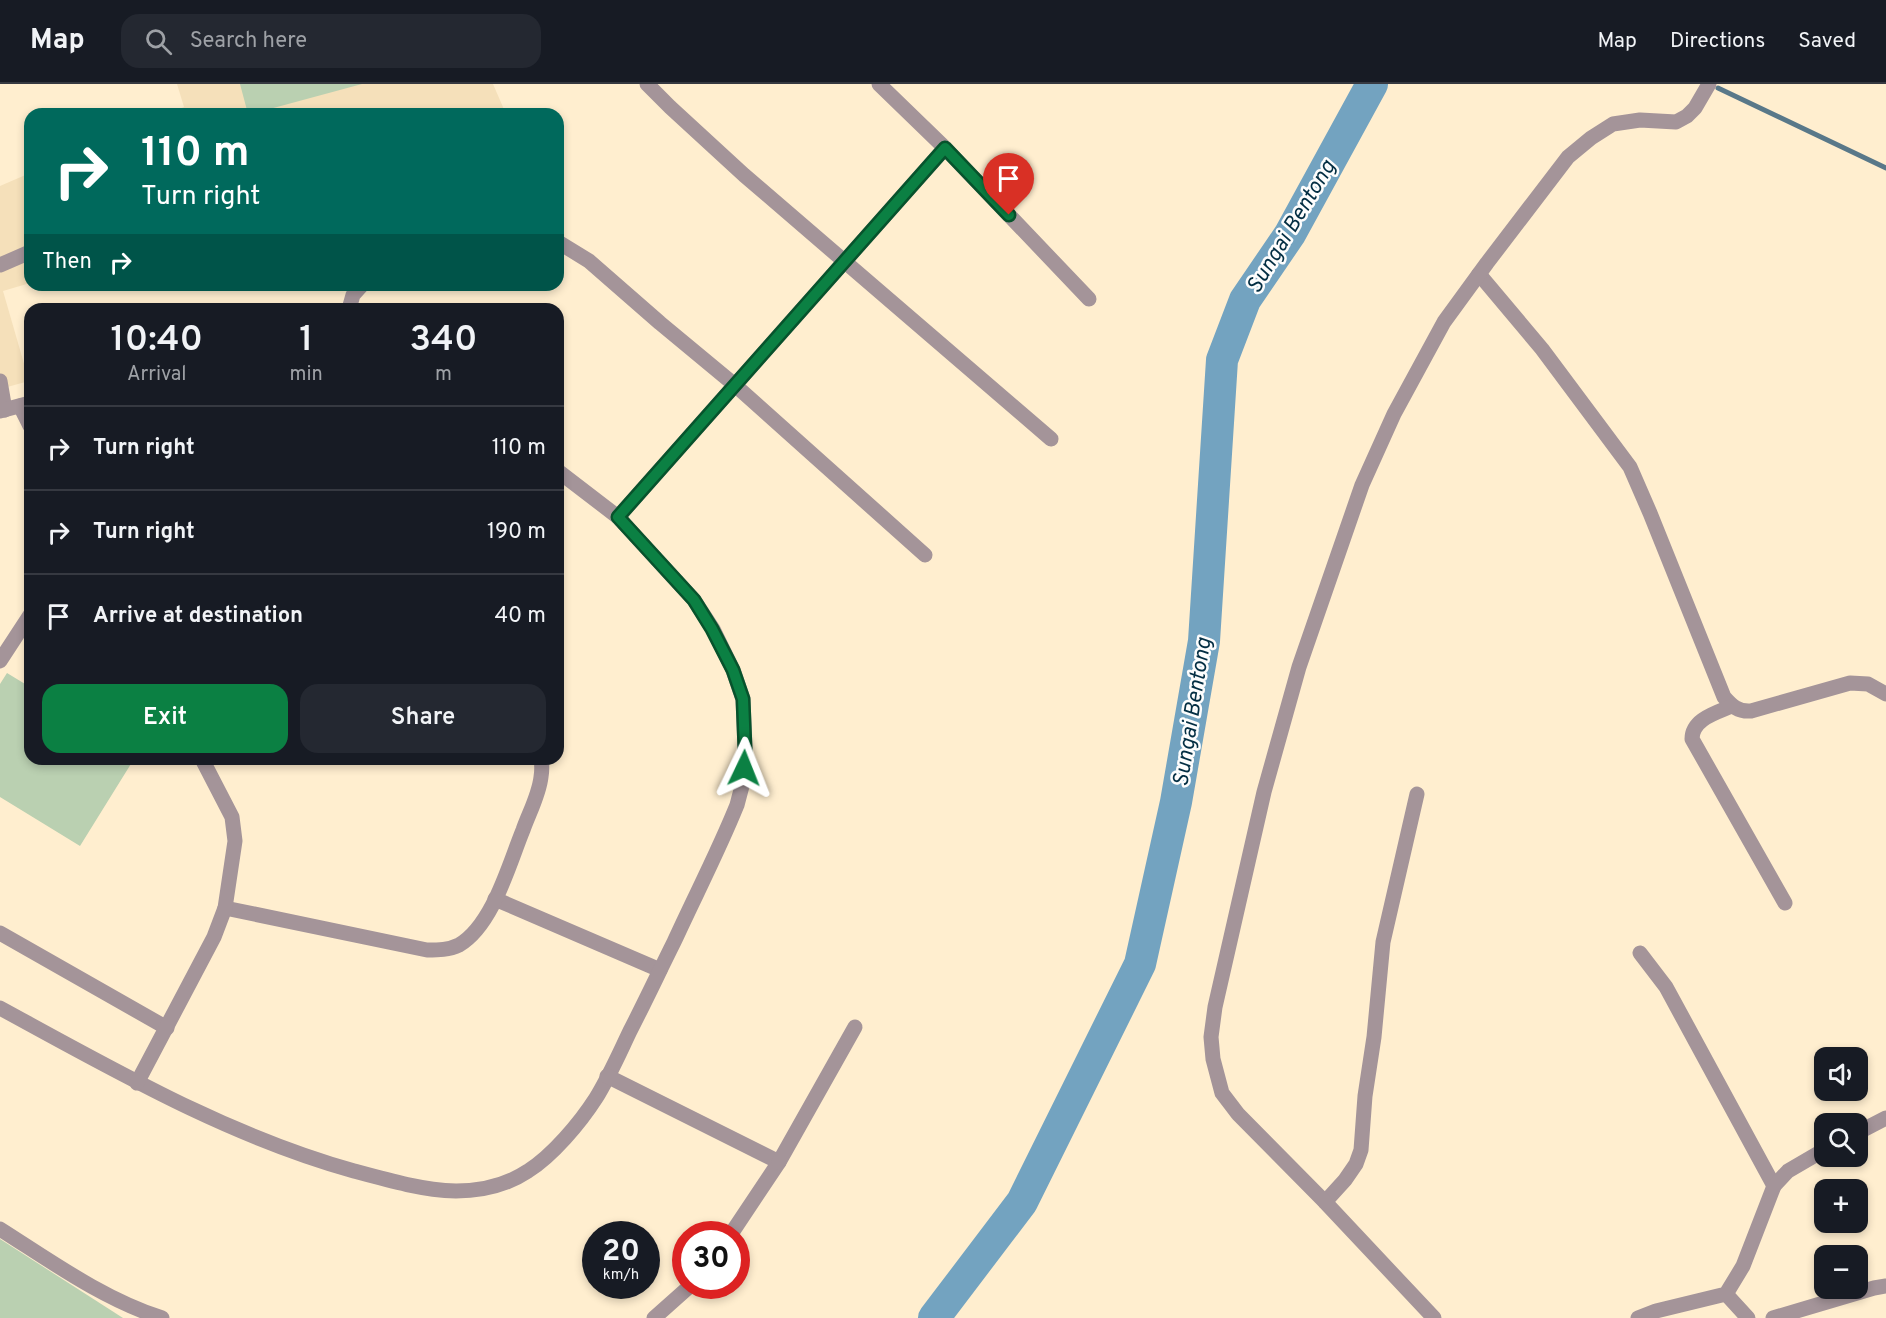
<!DOCTYPE html>
<html lang="en">
<head>
<meta charset="utf-8">
<style>
  body { margin:0; font-family:Overpass,sans-serif; background:#242831; color:#f1f3f6; height:100vh; display:flex; flex-direction:column; font-size:22px; white-space:nowrap }
  * { box-sizing:border-box; margin:0 }
  p { font-size:20px; color:#9ea1a6 }
  .icon { flex:none; width:33px; height:33px; fill:none; stroke:currentColor; stroke-width:2; stroke-linecap:round; stroke-linejoin:round }
  .map { position:relative; flex:1; overflow:hidden }
  .drawer { position:absolute; left:24px; top:219px; width:540px; height:462px; display:flex; flex-direction:column; background:#171b24; border-radius:18px; box-shadow:0 3px 9px #0003 }
  .drawer>* { flex:none }
  .top-card { position:absolute; left:24px; top:24px; width:540px; height:183px; border-radius:18px; box-shadow:0 3px 9px #0003; background:#00695c; color:#fff; overflow:hidden }
  .buttons { position:absolute; left:1814px; top:963px; display:grid; gap:12px }
  .buttons a { display:grid; place-items:center; width:54px; height:54px; border-radius:12px; background:#171b24; box-shadow:0 3px 9px #0003; font-size:30px }
  .speed { position:absolute; left:582px; top:1137px; display:flex; gap:12px; font-size:30px; font-weight:700; text-align:center }
  .speed>* { display:grid; place-content:center; width:78px; height:78px; border-radius:50%; background:#171b24; box-shadow:0 3px 9px #0003; line-height:1 }
  .speed small { font-size:15px; font-weight:400 }
  .speed .limit { border:9px solid #d22; background:#fff; color:#111 }
  .pin { position:absolute; display:grid; place-items:center; width:51px; height:51px; color:#fff; margin:-62px -26px; border-radius:50% 50% 50% 0; rotate:-45deg; box-shadow:0 0 6px #0007 }
  .pin .icon { rotate:45deg }
  .me { position:absolute; width:66px; margin:-33px; rotate:2deg; stroke-linejoin:round; filter:drop-shadow(0 0 4px #0008) }
  .turn { display:flex; align-items:center; gap:21px; height:126px; padding:0 18px; font-size:27px }
  .turn .icon { width:78px; height:78px; stroke-width:2.5 }
  .turn b { display:block; font-size:42px; line-height:51px }
  .then { display:flex; align-items:center; height:57px; padding:0 18px; background:#0003; gap:12px; font-size:22px }
  .eta { display:flex; justify-content:space-evenly; align-items:center; height:102px; text-align:center }
  .eta b { font-size:36px; font-weight:600; line-height:42px }
  .action { display:flex; gap:12px; margin-top:auto; padding:12px 18px }
  .action a { flex:1; height:69px; border-radius:18px; background:#0b8043; color:#fff; font-size:24px; font-weight:600; line-height:69px; text-align:center }
  .action a+a { background:#242831; color:#f1f3f6 }
  ul { padding:0; list-style:none }
  li { display:flex; align-items:center; gap:18px; height:84px; padding:0 18px; border-top:2px solid #363941 }
  li div { flex:1 }
  li b { display:block; font-size:22px }
  li em { font-style:normal }
  header { display:flex; align-items:center; gap:36px; box-sizing:border-box; height:84px; padding:0 30px; background:#171b24; border-bottom:2px solid #363941 }
  header strong { font-size:28px }
  nav { display:flex; gap:33px; margin-inline-start:auto; font-size:21px }
  .search { width:420px; height:54px; background:#242831; display:flex; align-items:center; gap:15px; box-sizing:border-box; padding:0 21px; border-radius:18px; color:#9ea1a6; font-size:22px }
  .map>svg:first-child { display:block }
  .built { fill:#f5e0ba }
  .green { fill:#bad0b1 }
  .lines { fill:none; stroke-linecap:round; stroke-linejoin:round }
  .stream { stroke:#597889; stroke-width:5 }
  .river { stroke:#73a3c0; stroke-width:32 }
  .minor { stroke:#a49499; stroke-width:15 }
  .route-casing { stroke:#07532c; stroke-width:15 }
  .route { stroke:#0b8043; stroke-width:10 }
  .labels { text-anchor:middle; stroke-width:5; stroke-linejoin:round; paint-order:stroke }
  .water-label { font-size:22px; font-style:italic; fill:#032e43; stroke:#fdfdfd }
</style>
</head>
<body>
<header>
<strong>Map</strong>
<div class="search"><svg class="icon" aria-label="search" viewBox="0 0 24 24"><circle cx="10" cy="10" r="6"/><path d="M15 15l6 6"/></svg>Search here</div>
<nav><a>Map</a><a>Directions</a><a>Saved</a></nav>
</header>
<div class="map">
<svg width="1886" height="1234" viewBox="0 0 1886 1234">
  <rect width="100%" height="100%" fill="#ffeecf"/>
  <g class="built">
    <path d="M177,0H493L506,30H168L184,23Z"/>
    <path d="M30,89V199L3,207L29,297L0,305V102Z"/>
  </g>
  <g class="green">
    <path d="M240,0H362L251,30H248Z"/>
    <path d="M7,589L30,603V675H134L80,762L0,713V600Z"/>
    <path d="M0,1155L123,1234H0Z"/>
  </g>
  <g class="lines">
    <path class="stream" d="M1718,4L1886,84"/>
    <path class="river" d="M934,1234L1022,1118L1140,880L1176,718L1204,557L1222,276L1245,216L1290,150L1372,0"/>
    <g class="minor">
      <path d="M647,0L670,23L744,91L1051,355"/>
      <path d="M879,0L945,64L1089,215"/>
      <path d="M558,158L589,177L660,239L736,302L925,471"/>
      <path d="M0,181L30,168"/>
      <path d="M1479,190L1542,265L1630,383L1650,429L1724,613C1732,622 1738,628 1751,627L1850,599L1868,600L1886,610"/>
      <path d="M349,225L353,211L362,201"/>
      <path d="M0,297L5,326"/>
      <path d="M20,322L30,342"/>
      <path d="M0,327L30,319"/>
      <path d="M618,433L945,64"/>
      <path d="M0,577L30,531"/>
      <path d="M1732,622C1716,629 1692,635 1692,655L1785,819"/>
      <path d="M495,815L660,886"/>
      <path d="M225,824L427,866C438,866 449,866 459,861C493,841 509,780 523,746C529,729 539,711 541,693C542,687 542,681 541,675"/>
      <path d="M0,849L167,944"/>
      <path d="M1640,869L1666,903L1774,1102"/>
      <path d="M0,924C114,986 228,1052 354,1087C387,1096 422,1106 456,1107C482,1107 507,1101 528,1087C552,1072 580,1039 596,1014C609,993 619,970 630,947C645,918 659,888 674,858C695,812 718,768 737,721L742,702L745,665L743,615L733,586L713,545L694,516L618,433L558,387"/>
      <path d="M607,992L779,1078L731,1150"/>
      <path d="M137,999L214,853L225,824L235,757L232,733L202,675"/>
      <path d="M1857,1049L1886,1034"/>
      <path d="M779,1078L855,943"/>
      <path d="M1325,1118L1345,1096L1356,1080L1361,1066L1365,1012L1374,953L1383,858L1417,710"/>
      <path d="M0,1145C52,1178 103,1215 162,1234"/>
      <path d="M1726,1210L1748,1234"/>
      <path d="M654,1234L690,1202"/>
      <path d="M1434,1234L1325,1118L1238,1030L1222,1009L1213,975L1211,953L1215,923L1264,708L1299,583L1362,401L1394,330L1444,238L1487,179L1568,73L1591,54L1613,40L1640,36L1676,38L1687,32L1695,24L1709,0"/>
      <path d="M1638,1234L1656,1227L1726,1210L1743,1182L1774,1102L1788,1087L1824,1066"/>
      <path d="M1773,1234L1874,1204L1886,1202"/>
    </g>
  </g>
  <g class="lines">
    <g class="route-casing">
      <path id="route" d="M744,684L745,665L743,615L733,586L712,545L694,516L618,433L945,64L1009,131"/>
    </g>
    <use href="#route" class="route"/>
  </g>
  <g class="labels">
    <g class="water-label">
      <text transform="translate(1290 142) rotate(-59)" y="8">Sungai Bentong</text>
      <text transform="translate(1191 628) rotate(-81)" y="8">Sungai Bentong</text>
    </g>
  </g>
</svg>
<div class="buttons">
<a><svg class="icon" aria-label="sound" viewBox="0 0 24 24"><path d="M4 9h4l5-4v14l-5-4H4zM17 9q2 3 0 6"/></svg></a>
<a><svg class="icon" aria-label="search" viewBox="0 0 24 24"><circle cx="10" cy="10" r="6"/><path d="M15 15l6 6"/></svg></a>
<a>+</a>
<a>−</a>
</div>
<div class="speed"><div>20<small>km/h</small></div><div class="limit">30</div></div>
<div class="pin" style="left:1009px;top:131px;background:#d93025"><svg class="icon" aria-label="arrive" viewBox="0 0 24 24"><path d="M6 21V4h12l-3 4 3 4H6"/></svg></div>
<svg class="me" style="left:744px;top:684px" viewBox="-20 -20 40 40"><path d="M0-17L14 15 0 8-14 15z" fill="#0b8043" stroke="#fff" stroke-width="4"/></svg>
<div class="top-card">
<div class="turn"><svg class="icon" aria-label="right" viewBox="0 0 24 24"><path d="M7 20v-9h11M14 6l5 5-5 5"/></svg><div><b>110 m</b>Turn right</div></div>
<div class="then">Then<svg class="icon" aria-label="right" viewBox="0 0 24 24"><path d="M7 20v-9h11M14 6l5 5-5 5"/></svg></div>
</div>
<section class="drawer">
<div class="eta">
<div><b>10:40</b><p>Arrival</p></div>
<div><b>1</b><p>min</p></div>
<div><b>340</b><p>m</p></div>
</div>
<ul>
<li><svg class="icon" aria-label="right" viewBox="0 0 24 24"><path d="M7 20v-9h11M14 6l5 5-5 5"/></svg><div><b>Turn right</b></div><em>110 m</em></li>
<li><svg class="icon" aria-label="right" viewBox="0 0 24 24"><path d="M7 20v-9h11M14 6l5 5-5 5"/></svg><div><b>Turn right</b></div><em>190 m</em></li>
<li><svg class="icon" aria-label="arrive" viewBox="0 0 24 24"><path d="M6 21V4h12l-3 4 3 4H6"/></svg><div><b>Arrive at destination</b></div><em>40 m</em></li>
</ul>
<div class="action"><a>Exit</a><a>Share</a></div>
</section>
</div>
</body>
</html>
